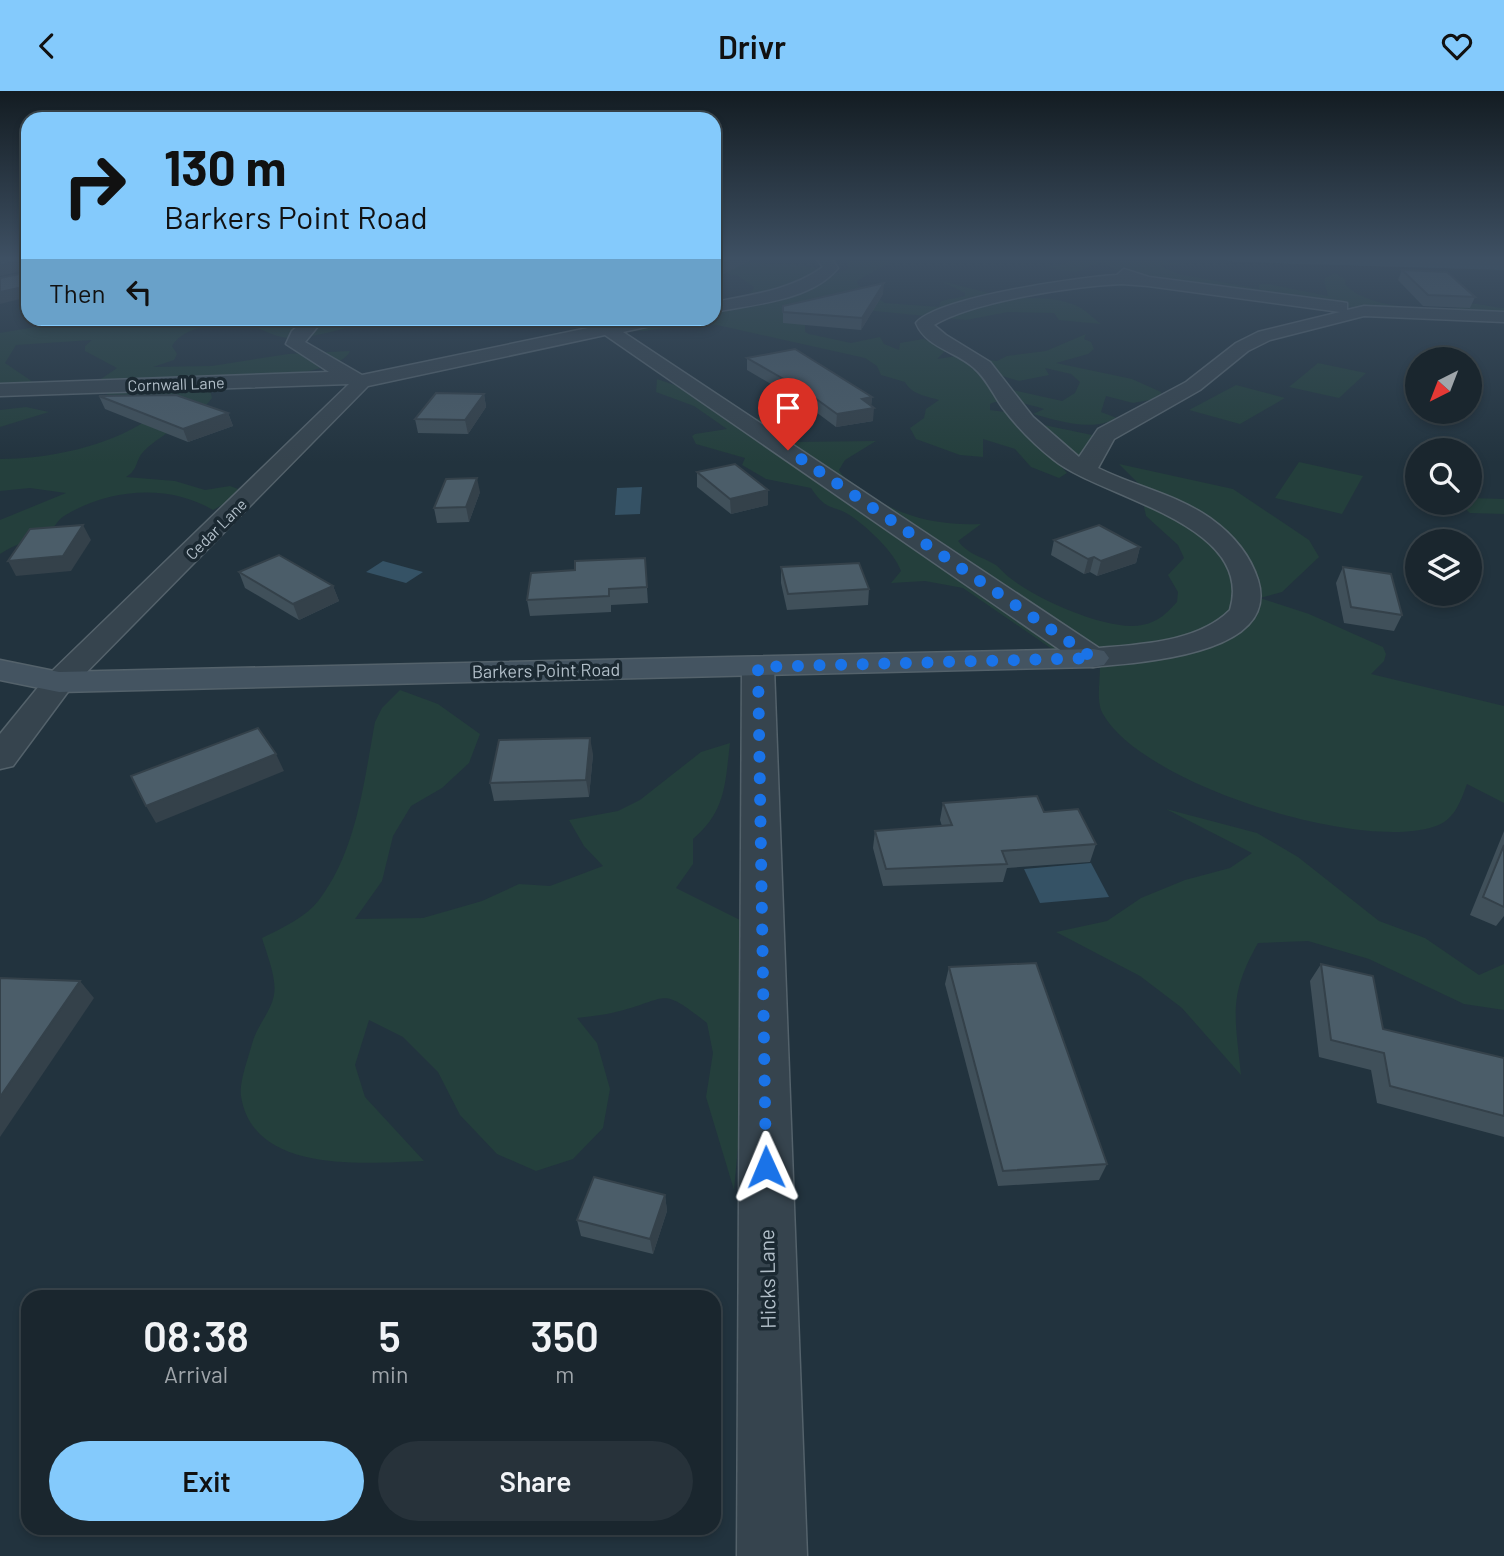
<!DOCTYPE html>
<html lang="en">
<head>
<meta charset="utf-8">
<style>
  body { margin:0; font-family:Barlow,sans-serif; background:#27323a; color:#f1f3f6; height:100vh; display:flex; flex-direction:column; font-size:26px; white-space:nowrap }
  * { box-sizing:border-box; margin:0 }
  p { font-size:23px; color:#9fa5aa }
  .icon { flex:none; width:38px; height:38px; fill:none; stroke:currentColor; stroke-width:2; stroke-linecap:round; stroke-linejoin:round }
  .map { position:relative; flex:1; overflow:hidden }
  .sheet { position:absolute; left:21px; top:1199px; width:700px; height:245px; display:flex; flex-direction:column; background:#1a262e; border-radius:21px; box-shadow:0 4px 10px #0003,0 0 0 2px #38434a }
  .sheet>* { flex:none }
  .guide { position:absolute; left:21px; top:21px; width:700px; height:214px; border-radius:21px; box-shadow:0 4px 10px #0003,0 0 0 2px #38434a; background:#84cafc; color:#111; overflow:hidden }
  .needle { width:46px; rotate:222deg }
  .fabs { position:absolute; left:1405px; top:256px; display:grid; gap:14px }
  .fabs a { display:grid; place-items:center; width:77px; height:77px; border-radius:50%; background:#1a262e; box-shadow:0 4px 10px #0003,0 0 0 2px #38434a; font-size:35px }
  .pin { position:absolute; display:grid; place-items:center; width:60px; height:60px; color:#fff; margin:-72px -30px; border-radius:50% 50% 50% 0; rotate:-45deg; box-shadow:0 0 7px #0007 }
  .pin .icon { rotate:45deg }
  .me { position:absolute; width:77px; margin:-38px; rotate:359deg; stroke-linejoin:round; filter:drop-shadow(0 0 5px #0008) }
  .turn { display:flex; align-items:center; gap:24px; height:147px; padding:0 28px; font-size:32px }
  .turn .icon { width:91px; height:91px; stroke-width:2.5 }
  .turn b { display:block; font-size:49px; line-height:60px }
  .then { display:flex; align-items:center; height:66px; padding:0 28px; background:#0003; gap:14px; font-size:26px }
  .eta { display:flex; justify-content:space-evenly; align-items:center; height:119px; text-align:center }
  .eta b { font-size:42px; font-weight:600; line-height:49px }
  .cta { display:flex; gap:14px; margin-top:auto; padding:14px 28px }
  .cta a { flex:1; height:80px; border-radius:42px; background:#84cafc; color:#111; font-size:28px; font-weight:600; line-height:80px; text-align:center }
  .cta a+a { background:#27323a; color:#f1f3f6 }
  header { display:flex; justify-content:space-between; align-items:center; height:91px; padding:0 28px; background:#84cafc; color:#111; font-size:32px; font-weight:600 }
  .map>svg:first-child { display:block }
  .green { fill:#243f3c; fill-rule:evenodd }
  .water { fill:#355265 }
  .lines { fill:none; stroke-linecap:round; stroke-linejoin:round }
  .street-casing { stroke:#54626b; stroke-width:3 }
  .secondary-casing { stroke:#54626b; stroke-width:3 }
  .street { fill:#36444e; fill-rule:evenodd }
  .secondary { fill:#445461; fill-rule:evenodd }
  .wall { fill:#40505a }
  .shaded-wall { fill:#34414a }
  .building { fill:#4b5d69; stroke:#34414a; stroke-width:2 }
  .route { stroke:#1a73e8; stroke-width:12; stroke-dasharray:0 21.6 }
  .labels { text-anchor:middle; stroke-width:7; stroke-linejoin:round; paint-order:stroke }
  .far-street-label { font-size:16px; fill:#b2bfc9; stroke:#1b2932 }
  .street-label { font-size:18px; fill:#b2bfc9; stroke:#1b2932 }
  .near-street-label { font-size:21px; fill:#b2bfc9; stroke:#1b2932 }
</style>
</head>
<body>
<header><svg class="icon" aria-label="back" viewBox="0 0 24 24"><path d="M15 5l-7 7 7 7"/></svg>Drivr<svg class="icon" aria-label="heart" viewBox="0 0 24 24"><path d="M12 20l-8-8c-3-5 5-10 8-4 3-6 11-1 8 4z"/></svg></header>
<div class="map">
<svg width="1504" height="1465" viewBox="0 0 1504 1465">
  <rect width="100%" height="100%" fill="#22333e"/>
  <g class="green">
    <path d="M837,167L855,170L857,167H897L857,190L858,194L885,212L939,216L941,210L965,205V202L941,190L1001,205L974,210C1006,209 1050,201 1079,216C1087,220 1094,228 1101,233L1059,229L1054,222L1008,221L966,229L855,218L805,230V241L809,243L851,252L880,246L884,253L899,259L900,252L923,248L961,262L944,261L937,268L957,265L997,270L1007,265L1046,260L1086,243L1084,248L1091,251L1094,258L1088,263L1056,272L1132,288L1161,301V307L1133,312L1106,305L1101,321L1117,327C1092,341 1059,330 1033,323L1044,318C1028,313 1005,306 990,313V319L1012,322L1067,382L1059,387L1031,376L1015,358L983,348V366L960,364L916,348L910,337L924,327L926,318L939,309C926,305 911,303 905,291L881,284L877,275L865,267L717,234L691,233L644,240L612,237L605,228H646L645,230L714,228V210L750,204L754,196L738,185L725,182L733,168L752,172L800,174L837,182L848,178V171ZM1045,277L1071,283L1080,291L1075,302L1062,310L986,293L987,288L999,284L1019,290L1049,284Z"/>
    <path d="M1073,167H1139L1183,173L1161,175L1178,183L1259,198V193H1268L1328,205L1324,188L1335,182L1346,189L1345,193C1364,216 1429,221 1455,217C1459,217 1462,214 1465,213C1477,211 1492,217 1504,217V225L1368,218L1314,211L1139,185L1111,177L1103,171L1075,181L1046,176L1064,173Z"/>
    <path d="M82,228H381C351,234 322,246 292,247C275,248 261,236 245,234C221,231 185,234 172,255L177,263L174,269L153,276L212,275L288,263L350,260C341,285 229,290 202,293L210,299L212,307C196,329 164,340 144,360C135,369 139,378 126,386L175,390L205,399L230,395L238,398L228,411L213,419C167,392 108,398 64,425C57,429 56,436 49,440C33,448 15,453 0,463V429L66,402L30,397L0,400V368C47,368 107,356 147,329C131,317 106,306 95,292L117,277L85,260V255L92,249L16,254L5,272L33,291L0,294V242Z"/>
    <path d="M1318,272L1366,282L1339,307L1289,296Z"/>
    <path d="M657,288L692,300L747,328L802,325V334L793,351L876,350L845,369L839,379C844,389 851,390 859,396C894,425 937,435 981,433L958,450C968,463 980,465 994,473C1000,476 1004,483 1010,487C1036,508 1109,541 1142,534C1158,531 1166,523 1177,511L1178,501L1168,484L1184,467L1178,454L1146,425L1139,393L1119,373L1233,398L1309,449L1319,466L1282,501L1260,507L1309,523L1383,556L1386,563L1384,570L1371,583L1504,615V712L1467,693C1460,712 1454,730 1433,736C1357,760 1142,693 1103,623C1096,612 1100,590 1100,576L1052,558L963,497L925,490L891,492L901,480C894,461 871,440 854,427C834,412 828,423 811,397L766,388L742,374L745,367L696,353L692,345L695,343L727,338L694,315L656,301Z"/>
    <path d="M1236,294L1285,307L1240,333L1189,319Z"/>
    <path d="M26,316L49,321L0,336V319Z"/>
    <path d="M1039,333L1092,344L1084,358L1082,371Z"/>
    <path d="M1299,371L1363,385L1342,423L1275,407Z"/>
    <path d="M1470,407L1504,408V423L1470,422L1458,411H1470Z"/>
    <path d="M400,599L438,613L480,643L469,672L442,697L411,715L393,745L382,790L355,828L423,827L482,810L519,793L550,795L603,775L584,755L569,729L618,720L640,709L701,661L730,652C725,693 726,720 693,748V773L676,797L742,830L743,1002L734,1099L706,1006L713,962L707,932C660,895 670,907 620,920C606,924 591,925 577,927L597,952L610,998L603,1037L573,1068L536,1080L497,1063L460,1024L438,981L403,946L369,929L355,974L365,1006L424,1070C366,1072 253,1084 241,1005C239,991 248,968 252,953C256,936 271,921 274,904C277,887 267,864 262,847C282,837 305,827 319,809C357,759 364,690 375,631L382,617Z"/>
    <path d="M1166,718L1257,742L1298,766L1379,830L1425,847L1479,884L1504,873V919L1464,913L1369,868L1308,850L1258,852C1228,905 1235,925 1241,984L1182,917L1140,885L1056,841L1107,830L1141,807L1185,789L1230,777L1252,762Z"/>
  </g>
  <g class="water">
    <path d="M1210,167H1504V179L1238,171Z"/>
    <path d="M642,396L640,423L615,424L617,397Z"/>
    <path d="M383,470L423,481L406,492L366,481Z"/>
    <path d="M1091,772L1109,806L1040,812L1024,778Z"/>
  </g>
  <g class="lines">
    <g class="street-casing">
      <g id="street">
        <path d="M816,167H831L838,177C811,210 754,213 714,221V211C752,204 791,199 823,176Z"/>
        <path d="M1124,178L1149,186L1341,211L1347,212V219L1364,215L1504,221V231L1364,225L1270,249L1248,260L1200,299L1114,348L1098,377C1134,395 1176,403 1210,427C1231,442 1250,463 1258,489C1281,564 1141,571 1093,576L1082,574L605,244L368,295L70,598L13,675L0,678V643L48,584L349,293L0,305V293L329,281L286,253L292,240L306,228H324L305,251L362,284L607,233L636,228H666L664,232L623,241L1099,557C1142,553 1198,551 1230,519C1256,432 1101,407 1054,369C1035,354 1017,336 1002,316C993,303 986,287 974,277C956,260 926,257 916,232C938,206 1080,186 1117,184ZM1122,193L1148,195L1340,221L1258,241L1236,252L1186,291L1098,338L1079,366L1033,326L990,271L946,244L934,234C973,210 1075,195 1122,193Z"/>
        <path d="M758,566L769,569L774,576L807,1465H737L742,576L747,569Z"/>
      </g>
    </g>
    <g class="secondary-casing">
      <path id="secondary" d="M1093,558L1104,560L1109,567L1104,574L1093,576L59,601L0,589V569L59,581Z"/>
    </g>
    <use href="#street" class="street"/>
    <use href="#secondary" class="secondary"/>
  </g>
  <g class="wall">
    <path d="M1402,179L1475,206L1470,217L1423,215L1398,189Z"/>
    <path d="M883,203L861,239L783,232V215Z"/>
    <path d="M747,267L872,306L871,315L873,330L836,336L808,315L747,279Z"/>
    <path d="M484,303L486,316L468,343L418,342L415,328Z"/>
    <path d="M99,305L228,322L233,335L188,351L105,318Z"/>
    <path d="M697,381L768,414L731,423L697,396Z"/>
    <path d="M480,401L469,431L437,432L434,417Z"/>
    <path d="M1054,449L1140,456L1136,472L1097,485L1090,481L1084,483L1051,464Z"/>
    <path d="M645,467L648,512L611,514V521L530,525L527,509L575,479Z"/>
    <path d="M781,476L869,498L868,514L787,519L781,492Z"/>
    <path d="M1343,476L1402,524L1394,540L1344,532L1336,492Z"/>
    <path d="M239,481L333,495L339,510L299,529L245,497Z"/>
    <path d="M593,663L589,706L494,710L490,692Z"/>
    <path d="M943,712L1044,721L1096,753L1090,771L1007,777L1003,791L883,795L873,757L875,740L942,735L940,729Z"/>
    <path d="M1504,740V825L1496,835L1470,824Z"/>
    <path d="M1321,873L1383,938L1504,967V1046L1377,1012L1371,979L1319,966L1310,890Z"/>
    <path d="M949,876L1107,1073L1099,1089L998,1095L945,893Z"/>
    <path d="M665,1104L667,1120L653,1163L581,1145L577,1129Z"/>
  </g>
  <g class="shaded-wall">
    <path d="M735,167H755L714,188V177Z"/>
    <path d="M25,169L28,179L0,185V174Z"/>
    <path d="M884,192L883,203L861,239L862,227Z"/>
    <path d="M28,195V206L0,213V201Z"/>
    <path d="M484,303L486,316L468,343L465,329Z"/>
    <path d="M872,306L871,317H874L873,330L836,336L837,323L862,308Z"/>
    <path d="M228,322L233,335L188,351L183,338Z"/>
    <path d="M477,387L480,401L469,431L466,416Z"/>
    <path d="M768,399V414L731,423L730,408Z"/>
    <path d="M83,434L91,449L71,480L16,485L8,470Z"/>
    <path d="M1140,456L1136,472L1097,485L1101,470Z"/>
    <path d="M1094,466L1090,481L1084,483L1088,468Z"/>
    <path d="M333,495L339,510L299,529L293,513Z"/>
    <path d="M590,647L593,663L589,706L586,689Z"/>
    <path d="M276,663L284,680L156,732L146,715Z"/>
    <path d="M80,890L94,907L0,1046V1006Z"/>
    <path d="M665,1104L667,1120L653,1163L650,1148Z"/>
  </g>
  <g class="building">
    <path d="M0,167H28V195L0,201V187L25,182V169L0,174Z"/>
    <path d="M714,167H735L714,177Z"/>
    <path d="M1402,179L1447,181L1475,206L1428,204Z"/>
    <path d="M884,192L862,227L783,221V215Z"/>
    <path d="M795,258L872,306L862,308L874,317L837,323L808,302L747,267Z"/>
    <path d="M436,302L484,303L465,329L415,328Z"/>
    <path d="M176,304L228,322L183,338L99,305Z"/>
    <path d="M735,373L768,399L730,408L697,381Z"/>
    <path d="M477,387L466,416L434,417L446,388Z"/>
    <path d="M83,434L63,465L8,470L30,438Z"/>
    <path d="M1099,434L1140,456L1101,470L1094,466L1088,468L1054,449Z"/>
    <path d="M279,464L333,495L293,513L239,481Z"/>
    <path d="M645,467L647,496L609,498V505L527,509L531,482L575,479V470Z"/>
    <path d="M859,472L869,498L788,503L781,476Z"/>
    <path d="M1343,476L1391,483L1402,524L1351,516Z"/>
    <path d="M258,637L276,663L146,715L131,685Z"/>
    <path d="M590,647L586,689L490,692L499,649Z"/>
    <path d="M1037,705L1044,721L1078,718L1096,753L1002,760L1007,773L886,778L875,740L952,734L943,712Z"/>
    <path d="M1504,754V816L1483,806Z"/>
    <path d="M1036,872L1107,1073L1003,1080L949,876Z"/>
    <path d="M1321,873L1373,885L1383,938L1504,967V1025L1390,995L1384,962L1331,949Z"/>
    <path d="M0,887L80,890L0,1006Z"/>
    <path d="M594,1086L665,1104L650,1148L577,1129Z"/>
  </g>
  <linearGradient id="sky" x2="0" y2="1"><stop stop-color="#131c22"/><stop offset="0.45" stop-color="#3e5063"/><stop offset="1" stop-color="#3e5063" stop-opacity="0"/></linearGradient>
  <rect width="1504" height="372" fill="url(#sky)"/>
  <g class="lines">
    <path class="route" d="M766,1076L758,576L1093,567L788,359"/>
  </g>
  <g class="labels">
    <g class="far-street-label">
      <text transform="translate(176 293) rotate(-2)" y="6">Cornwall Lane</text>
      <text transform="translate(216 438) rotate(-45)" y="6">Cedar Lane</text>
    </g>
    <g class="street-label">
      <text transform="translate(546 580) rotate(-1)" y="6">Barkers Point Road</text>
    </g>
    <g class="near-street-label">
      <text transform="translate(768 1188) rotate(-91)" y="7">Hicks Lane</text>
    </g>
  </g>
</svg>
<div class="fabs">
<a><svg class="needle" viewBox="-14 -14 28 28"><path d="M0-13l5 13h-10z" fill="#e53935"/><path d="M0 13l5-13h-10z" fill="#9fa5aa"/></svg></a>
<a><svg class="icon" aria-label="search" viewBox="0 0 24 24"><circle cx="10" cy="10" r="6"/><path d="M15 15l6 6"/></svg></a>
<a><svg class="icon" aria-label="layers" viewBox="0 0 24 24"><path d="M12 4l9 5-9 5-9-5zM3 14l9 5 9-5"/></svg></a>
</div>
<div class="pin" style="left:788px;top:359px;background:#d93025"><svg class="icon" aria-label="arrive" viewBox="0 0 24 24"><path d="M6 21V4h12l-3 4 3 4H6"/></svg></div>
<svg class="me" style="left:766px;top:1076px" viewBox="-20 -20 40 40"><path d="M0-17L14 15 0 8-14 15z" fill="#1a73e8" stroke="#fff" stroke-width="4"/></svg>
<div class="guide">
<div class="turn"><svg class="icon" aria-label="right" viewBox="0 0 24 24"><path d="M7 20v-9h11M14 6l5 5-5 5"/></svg><div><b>130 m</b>Barkers Point Road</div></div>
<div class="then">Then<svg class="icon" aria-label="left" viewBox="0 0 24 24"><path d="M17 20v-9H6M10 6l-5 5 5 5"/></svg></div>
</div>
<section class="sheet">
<div class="eta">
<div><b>08:38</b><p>Arrival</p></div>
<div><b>5</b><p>min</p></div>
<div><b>350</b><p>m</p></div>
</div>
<div class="cta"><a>Exit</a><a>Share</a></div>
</section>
</div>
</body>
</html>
